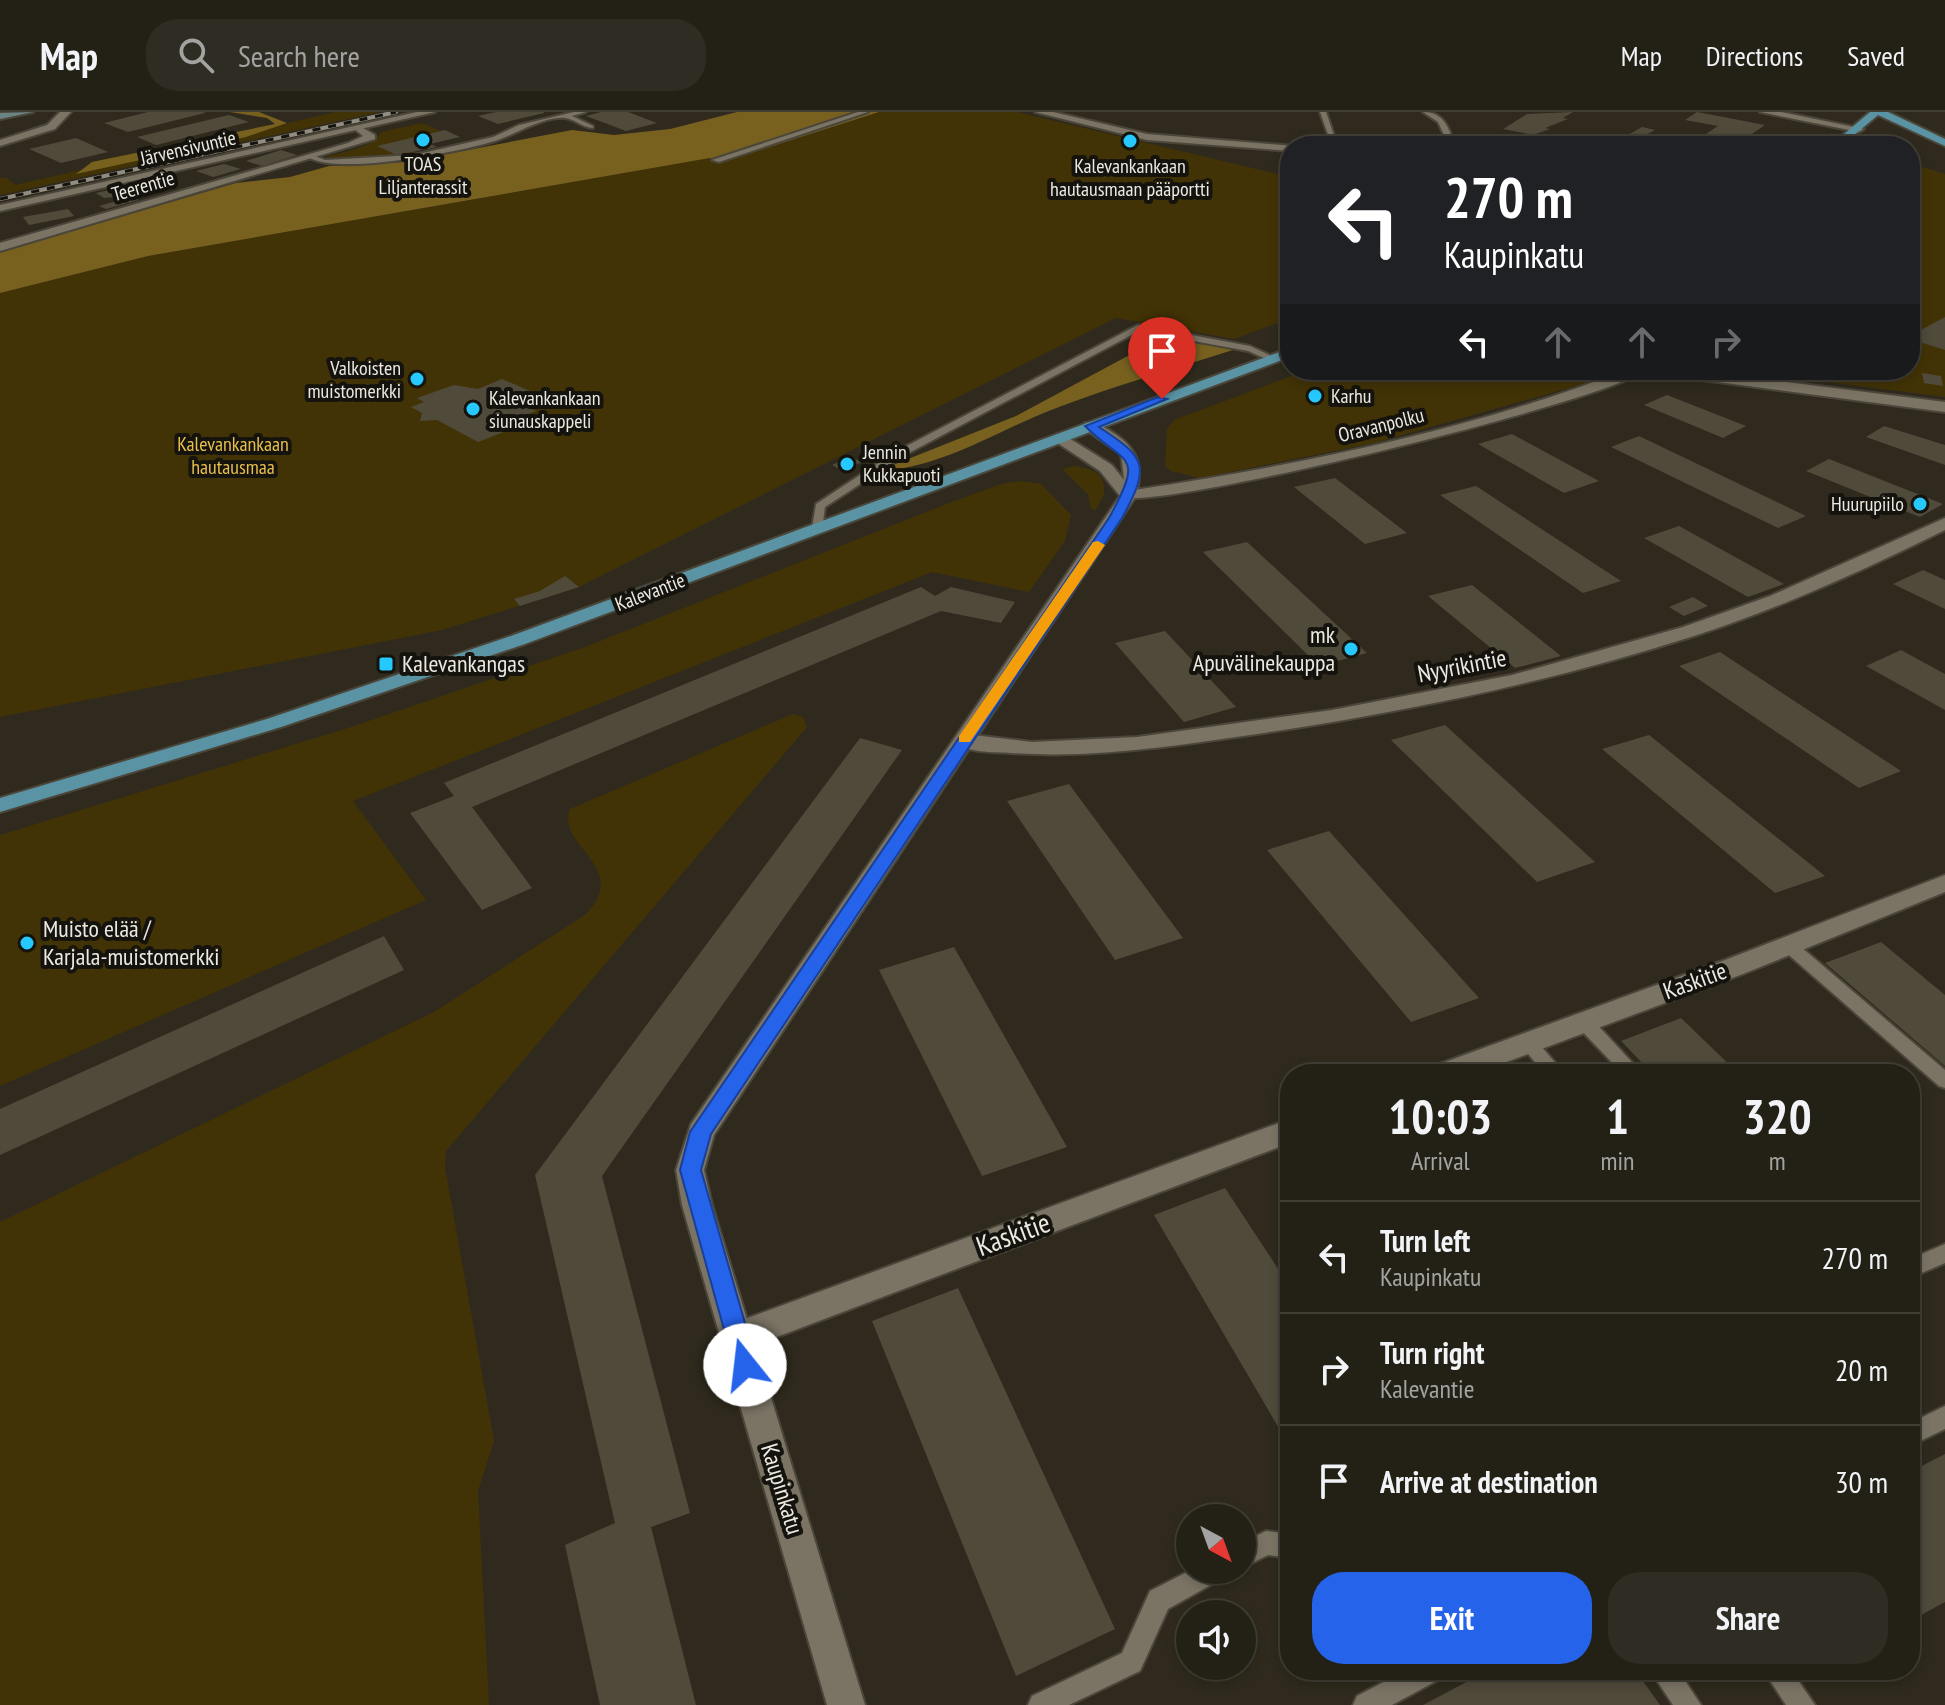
<!DOCTYPE html>
<html lang="en">
<head>
<meta charset="utf-8">
<style>
  body { margin:0; font-family:"PT Sans Narrow",sans-serif; background:#2f2d23; color:#f1f3f6; height:100vh; display:flex; flex-direction:column; font-size:30px; white-space:nowrap }
  * { box-sizing:border-box; margin:0 }
  p { font-size:26px; color:#a3a3a1 }
  .icon { flex:none; width:44px; height:44px; fill:none; stroke:currentColor; stroke-width:2; stroke-linecap:round; stroke-linejoin:round }
  .map { position:relative; flex:1; overflow:hidden }
  .side { position:absolute; left:1280px; top:952px; width:640px; height:616px; display:flex; flex-direction:column; background:#232016; border-radius:32px; box-shadow:0 4px 12px #0003,0 0 0 2px #403e35 }
  .side>* { flex:none }
  .banner { position:absolute; left:1280px; top:24px; width:640px; height:244px; border-radius:32px; box-shadow:0 4px 12px #0003,0 0 0 2px #403e35; background:#202124; color:#fff; overflow:hidden }
  .needle { width:52px; rotate:139deg }
  .controls { position:absolute; left:1176px; top:1392px; display:grid; gap:16px }
  .controls a { display:grid; place-items:center; width:80px; height:80px; border-radius:50%; background:#232016; box-shadow:0 4px 12px #0003,0 0 0 2px #403e35; font-size:40px }
  .pin { position:absolute; display:grid; place-items:center; width:68px; height:68px; color:#fff; margin:-82px -34px; border-radius:50% 50% 50% 0; rotate:-45deg; box-shadow:0 0 8px #0007 }
  .pin .icon { rotate:45deg }
  .me { position:absolute; width:88px; margin:-44px; rotate:344deg; stroke-linejoin:round; filter:drop-shadow(0 0 6px #0008) }
  .turn { display:flex; align-items:center; gap:28px; height:168px; padding:0 32px; font-size:36px }
  .turn .icon { width:104px; height:104px; stroke-width:2.5 }
  .turn b { display:block; font-size:56px; line-height:68px }
  .lanes { display:flex; align-items:center; height:76px; padding:0 32px; background:#0003; justify-content:center; gap:40px; direction:ltr }
  .lanes .off { opacity:.35 }
  .eta { display:flex; justify-content:space-evenly; align-items:center; height:136px; text-align:center }
  .eta b { font-size:48px; font-weight:800; line-height:56px }
  .primary-button { display:flex; gap:16px; margin-top:auto; padding:16px 32px }
  .primary-button a { flex:1; height:92px; border-radius:32px; background:#2563eb; color:#fff; font-size:32px; font-weight:800; line-height:92px; text-align:center }
  .primary-button a+a { background:#2f2d23; color:#f1f3f6 }
  ul { padding:0; list-style:none }
  li { display:flex; align-items:center; gap:24px; height:112px; padding:0 32px; border-top:2px solid #403e35 }
  li div { flex:1 }
  li b { display:block; font-size:30px }
  li em { font-style:normal }
  header { display:flex; align-items:center; gap:48px; box-sizing:border-box; height:112px; padding:0 40px; background:#232016; border-bottom:2px solid #403e35 }
  header strong { font-size:38px }
  nav { display:flex; gap:44px; margin-inline-start:auto; font-size:28px }
  .search { width:560px; height:72px; background:#2f2d23; display:flex; align-items:center; gap:20px; box-sizing:border-box; padding:0 28px; border-radius:32px; color:#a3a3a1; font-size:30px }
  .map>svg:first-child { display:block }
  .green { fill:#423306 }
  .forest { fill:#78611f }
  .building { fill:#504a3b }
  .lines { fill:none; stroke-linecap:round; stroke-linejoin:round }
  .service-casing { stroke:#4b463a; stroke-width:4 }
  .minor-casing { stroke:#4b463a; stroke-width:4 }
  .tertiary-casing { stroke:#4b463a; stroke-width:4 }
  .secondary-casing { stroke:#4b463a; stroke-width:4 }
  .primary-casing { stroke:#4b463a; stroke-width:4 }
  .service { fill:#7b7465; fill-rule:evenodd }
  .minor { fill:#7b7465; fill-rule:evenodd }
  .tertiary { fill:#7b7465; fill-rule:evenodd }
  .secondary { fill:#6a8484; fill-rule:evenodd }
  .primary { fill:#5993a4; fill-rule:evenodd }
  .rail-casing { stroke:#918d82; stroke-width:4 }
  .rail { stroke:#15130d; stroke-width:3; stroke-dasharray:8; stroke-linecap:butt }
  .route { fill:#2563eb; stroke:#184099; stroke-width:2 }
  .slow { fill:#f59e0b }
  .poi-dot { fill:#26c9fe; stroke:#15130d; stroke-width:3 }
  .labels { text-anchor:middle; stroke-width:8; stroke-linejoin:round; paint-order:stroke }
  .far-street-label { font-size:20px; fill:#ece9e0; stroke:#15130d }
  .far-poi-label { font-size:20px; fill:#ece9e0; stroke:#15130d; text-anchor:start }
  .far-park-label { font-size:20px; fill:#e8bf4b; stroke:#15130d }
  .poi-label { font-size:24px; fill:#ece9e0; stroke:#15130d; text-anchor:start }
  .street-label { font-size:24px; fill:#ece9e0; stroke:#15130d }
  .near-street-label { font-size:28px; fill:#ece9e0; stroke:#15130d }
</style>
</head>
<body>
<header>
<strong>Map</strong>
<div class="search"><svg class="icon" aria-label="search" viewBox="0 0 24 24"><circle cx="10" cy="10" r="6"/><path d="M15 15l6 6"/></svg>Search here</div>
<nav><a>Map</a><a>Directions</a><a>Saved</a></nav>
</header>
<div class="map">
<svg width="1945" height="1593" viewBox="0 0 1945 1593">
  <rect width="100%" height="100%" fill="#2f2a1d"/>
  <g class="green">
    <path d="M336,0H380L0,83V66H7L15,73Z"/>
    <path d="M879,0H1017L1290,65V201L1277,206L1283,209L1234,227L1116,206L579,475L442,518L0,605V181L148,144L710,46L723,50Z"/>
    <path d="M422,11L441,19L408,40L430,41L401,45L324,46C341,39 371,38 381,20Z"/>
    <path d="M1910,51L1945,62V285L1736,258H1910Z"/>
    <path d="M1307,258H1499L1590,270L1374,331L1200,366L1171,359L1165,354L1167,317L1174,308Z"/>
    <path d="M1075,354C1093,357 1106,361 1104,382L1096,398L1091,397L1088,382L1062,357Z"/>
    <path d="M1020,369L1041,372L1071,403L1065,429L1029,480L932,460L353,689L426,788L0,974V723L351,615L585,535L949,391L1001,372Z"/>
    <path d="M793,602L803,605L807,615L446,1039L445,1055L494,1329L478,1379L489,1593H0V1110L434,900L585,803C633,755 555,734 570,697Z"/>
  </g>
  <g class="forest">
    <path d="M230,0H259L287,11L246,25L76,62L92,50L275,12L267,6Z"/>
    <path d="M737,0H879L723,50L710,46L148,144L0,181V140L236,71L290,65L329,54L406,50L572,18L614,23L670,17Z"/>
    <path d="M1163,225L1236,237C1177,256 1117,273 1059,295C1002,316 953,350 892,358L888,355L1016,304Z"/>
  </g>
  <g class="building">
    <path d="M148,0H204L205,1L128,20L104,11Z"/>
    <path d="M496,0H544V1L498,12L478,4Z"/>
    <path d="M601,0H628L657,11L626,19L586,4Z"/>
    <path d="M1573,0L1563,6L1568,7L1545,16L1550,17L1533,23L1503,17L1527,2Z"/>
    <path d="M1697,0L1765,13L1735,34H1688L1718,14L1685,8Z"/>
    <path d="M229,3L249,10L156,33L137,25Z"/>
    <path d="M1642,15L1655,18L1639,27L1626,24Z"/>
    <path d="M445,18L460,25L430,32L437,35L397,43L377,34Z"/>
    <path d="M76,26L108,40L61,51L29,37Z"/>
    <path d="M281,38L297,43L262,54L246,49Z"/>
    <path d="M224,52L241,57L213,65L196,59Z"/>
    <path d="M122,75L131,79L123,81L127,84L104,86L96,81Z"/>
    <path d="M132,85L139,88L106,97L99,94Z"/>
    <path d="M68,97L74,104L29,113L23,105Z"/>
    <path d="M1945,205V238L1910,227V224Z"/>
    <path d="M1922,261L1941,264L1943,274L1924,271Z"/>
    <path d="M502,267L544,285L523,293L536,299L518,306L527,311L478,330L437,308L420,309L422,301L411,295L424,290L417,286L454,273L478,277Z"/>
    <path d="M1667,283L1746,314L1723,326L1644,293Z"/>
    <path d="M1884,314L1945,333V353L1866,325Z"/>
    <path d="M1512,322L1599,369L1564,381L1478,332Z"/>
    <path d="M1639,324L1806,404L1778,416L1611,335Z"/>
    <path d="M851,345L862,350L843,359L832,353Z"/>
    <path d="M1829,347L1943,392L1920,405L1806,359Z"/>
    <path d="M1335,366L1407,421L1365,432L1294,375Z"/>
    <path d="M1476,374L1621,469L1583,481L1440,383Z"/>
    <path d="M1679,414L1784,472L1748,485L1644,426Z"/>
    <path d="M1247,430L1367,541L1319,554L1203,440Z"/>
    <path d="M1923,458L1945,468V497L1893,472Z"/>
    <path d="M565,464L579,475L520,494L514,487L540,479Z"/>
    <path d="M1472,473L1561,544L1515,556L1428,484Z"/>
    <path d="M921,475L935,484L951,475L1015,490L1001,511L941,499L472,695L532,776L482,798L410,701L454,684L444,671Z"/>
    <path d="M1693,485L1708,494L1684,504L1669,495Z"/>
    <path d="M1165,519L1236,595L1184,610L1115,531Z"/>
    <path d="M1901,538L1945,562V598L1866,554Z"/>
    <path d="M1720,540L1901,659L1859,676L1679,554Z"/>
    <path d="M1445,613L1595,750L1537,770L1391,628Z"/>
    <path d="M1649,623L1825,764L1775,781L1602,637Z"/>
    <path d="M860,626L902,638L602,1064L690,1401L651,1415L696,1593H600L565,1433L615,1411L535,1063Z"/>
    <path d="M1069,672L1183,826L1115,848L1007,689Z"/>
    <path d="M1329,719L1479,886L1411,910L1267,738Z"/>
    <path d="M384,824L404,858L0,1043V997Z"/>
    <path d="M1881,830L1945,883V954L1825,851Z"/>
    <path d="M954,835L1067,1035L982,1064L879,858Z"/>
    <path d="M1681,906L1739,962H1653L1621,929Z"/>
    <path d="M1225,1076L1290,1175V1335L1154,1103Z"/>
    <path d="M958,1176L1115,1517L1016,1564L872,1209Z"/>
    <path d="M1945,1342V1490L1910,1509V1360Z"/>
    <path d="M1489,1558H1635L1660,1593H1423Z"/>
    <path d="M1792,1558H1821L1801,1569Z"/>
  </g>
  <g class="lines">
    <g class="service-casing">
      <g id="service">
        <path d="M574,0H586L572,4L593,14V16C583,16 575,7 565,6C544,4 514,23 495,29C459,40 338,64 308,45L312,43L325,48L414,43L493,25L519,13Z"/>
        <path d="M858,0H868L719,50L712,48Z"/>
        <path d="M1320,0H1326L1336,29L1344,34L1331,31Z"/>
        <path d="M1423,0C1444,0 1449,16 1455,34H1449L1438,10Z"/>
        <path d="M1138,213L1250,234L1276,246L1271,249L1248,239L1139,219L903,344L825,395L822,418L812,416L816,392L895,340Z"/>
        <path d="M1788,827L1794,829L1945,958V976L1939,974L1782,837L1780,833L1782,829Z"/>
        <path d="M1584,903L1590,905L1643,962H1623L1578,915L1575,910L1578,905Z"/>
        <path d="M1528,924L1534,926L1565,962H1545L1519,931L1522,926Z"/>
        <path d="M1945,1132V1151L1910,1166V1147Z"/>
        <path d="M1945,1294V1317L1910,1334V1311Z"/>
        <path d="M1266,1419L1290,1422V1446L1268,1443L1242,1456V1431Z"/>
        <path d="M1191,1458H1227L1223,1466L1168,1497L1140,1559L1069,1593H1028L1032,1584L1122,1541L1150,1479Z"/>
        <path d="M1406,1558H1444L1440,1567L1392,1593H1353L1357,1584Z"/>
        <path d="M1650,1558H1678L1701,1593H1673Z"/>
        <path d="M1763,1558H1791L1815,1593H1786Z"/>
      </g>
    </g>
    <g class="minor-casing">
      <g id="minor">
        <path d="M60,0H71L55,17L0,34V28L47,13Z"/>
        <path d="M1035,0H1053L1147,22L1294,34H1290V39L1147,28Z"/>
        <path d="M1760,0H1781L1864,17L1859,20Z"/>
        <path d="M358,13L375,23V27L0,139V131L348,31L363,24L353,16Z"/>
        <path d="M1625,258H1645C1611,289 1140,403 1120,384L1128,379C1289,355 1474,318 1625,258Z"/>
        <path d="M1945,406V418C1864,458 1781,496 1694,524C1554,569 1410,599 1264,621C1180,633 1096,647 1011,641C996,640 963,641 953,629L964,622L1032,630L1137,625L1332,598L1512,563L1683,515L1770,484Z"/>
        <path d="M1945,763V780L1743,862L1474,962H1431L1434,954L1725,848Z"/>
        <path d="M1290,1007V1031L737,1240L726,1235L721,1225L726,1215L737,1210Z"/>
      </g>
    </g>
    <g class="tertiary-casing">
      <g id="tertiary">
        <path d="M417,0H435L0,99V93Z"/>
        <path d="M1650,258H1691L1945,290V300L1657,262Z"/>
        <path d="M1085,311C1095,309 1100,313 1109,318C1137,335 1144,352 1136,384L714,1023L704,1058L712,1093L865,1593H827L682,1093L676,1058L691,1012L1120,384L1100,359L1050,326L1064,323L1112,353L1124,368L1121,342L1085,317Z"/>
      </g>
    </g>
    <g class="secondary-casing">
      <path id="secondary" d="M33,0L0,7V1Z"/>
    </g>
    <g class="primary-casing">
      <g id="primary">
        <path d="M1870,0H1888L1945,27V34L1878,3L1841,34H1830Z"/>
        <path d="M1290,236V245L525,532L281,615L0,700V686L267,607L511,524Z"/>
      </g>
    </g>
    <use href="#service" class="service"/>
    <use href="#minor" class="minor"/>
    <use href="#tertiary" class="tertiary"/>
    <use href="#secondary" class="secondary"/>
    <use href="#primary" class="primary"/>
    <g class="rail-casing">
      <path id="rail" d="M0,87L396,0"/>
    </g>
    <use href="#rail" class="rail"/>
  </g>
  <path class="route" d="M1158,285L1167,287L1099,315C1146,346 1151,353 1122,406L711,1022L701,1058L757,1253L754,1261L745,1265L736,1261L680,1058L690,1020L1109,406C1146,339 1125,354 1085,314Z"/>
  <path class="slow" d="M1098,429L1105,433L970,630H959V624L1093,430Z"/>
  <g class="poi-dot">
    <circle cx="423" cy="28" r="8"/>
    <circle cx="1130" cy="29" r="8"/>
    <circle cx="417" cy="267" r="8"/>
    <circle cx="1315" cy="284" r="8"/>
    <circle cx="473" cy="297" r="8"/>
    <circle cx="847" cy="352" r="8"/>
    <circle cx="1920" cy="392" r="8"/>
    <circle cx="1351" cy="537" r="8"/>
    <rect x="378" y="544" width="16" height="16" rx="4"/>
    <circle cx="27" cy="831" r="8"/>
  </g>
  <g class="labels">
    <g class="far-street-label">
      <text transform="translate(188 36) rotate(-13)" y="7">Järvensivuntie</text>
      <text transform="translate(143 74) rotate(-16)" y="7">Teerentie</text>
      <text transform="translate(1381 313) rotate(-14)" y="7">Oravanpolku</text>
      <text transform="translate(650 480) rotate(-21)" y="7">Kalevantie</text>
    </g>
    <g class="far-poi-label">
      <text x="423" y="59" text-anchor="middle">TOAS<tspan x="423" dy="23">Liljanterassit</tspan></text>
      <text x="1130" y="61" text-anchor="middle">Kalevankankaan<tspan x="1130" dy="23">hautausmaan pääportti</tspan></text>
      <text x="401" y="263" text-anchor="end">Valkoisten<tspan x="401" dy="23">muistomerkki</tspan></text>
      <text x="1331" y="291">Karhu</text>
      <text x="489" y="293">Kalevankankaan<tspan x="489" dy="23">siunauskappeli</tspan></text>
      <text x="863" y="347">Jennin<tspan x="863" dy="23">Kukkapuoti</tspan></text>
      <text x="1904" y="399" text-anchor="end">Huurupiilo</text>
    </g>
    <g class="far-park-label">
      <text x="233" y="339">Kalevankankaan<tspan x="233" dy="23">hautausmaa</tspan></text>
    </g>
    <g class="poi-label">
      <text x="1335" y="531" text-anchor="end">mk<tspan x="1335" dy="28">Apuvälinekauppa</tspan></text>
      <text x="402" y="560">Kalevankangas</text>
      <text x="43" y="825">Muisto elää /<tspan x="43" dy="28">Karjala-muistomerkki</tspan></text>
    </g>
    <g class="street-label">
      <text transform="translate(1462 554) rotate(-11)" y="8">Nyyrikintie</text>
      <text transform="translate(1695 869) rotate(-20)" y="8">Kaskitie</text>
      <text transform="translate(782 1377) rotate(73)" y="8">Kaupinkatu</text>
    </g>
    <g class="near-street-label">
      <text transform="translate(1013 1122) rotate(-20)" y="10">Kaskitie</text>
    </g>
  </g>
</svg>
<div class="controls">
<a><svg class="needle" viewBox="-14 -14 28 28"><path d="M0-13l5 13h-10z" fill="#e53935"/><path d="M0 13l5-13h-10z" fill="#a3a3a1"/></svg></a>
<a><svg class="icon" aria-label="sound" viewBox="0 0 24 24"><path d="M4 9h4l5-4v14l-5-4H4zM17 9q2 3 0 6"/></svg></a>
</div>
<div class="pin" style="left:1162px;top:287px;background:#d93025"><svg class="icon" aria-label="arrive" viewBox="0 0 24 24"><path d="M6 21V4h12l-3 4 3 4H6"/></svg></div>
<svg class="me" style="left:745px;top:1253px" viewBox="-20 -20 40 40"><circle r="19" fill="#fff"/><path d="M0-13L10 11 0 6-10 11z" fill="#2563eb"/></svg>
<div class="banner">
<div class="turn"><svg class="icon" aria-label="left" viewBox="0 0 24 24"><path d="M17 20v-9H6M10 6l-5 5 5 5"/></svg><div><b>270 m</b>Kaupinkatu</div></div>
<div class="lanes"><svg class="icon" aria-label="left" viewBox="0 0 24 24"><path d="M17 20v-9H6M10 6l-5 5 5 5"/></svg><svg class="icon off" aria-label="ahead" viewBox="0 0 24 24"><path d="M12 20V5M6 11l6-6 6 6"/></svg><svg class="icon off" aria-label="ahead" viewBox="0 0 24 24"><path d="M12 20V5M6 11l6-6 6 6"/></svg><svg class="icon off" aria-label="right" viewBox="0 0 24 24"><path d="M7 20v-9h11M14 6l5 5-5 5"/></svg></div>
</div>
<section class="side">
<div class="eta">
<div><b>10:03</b><p>Arrival</p></div>
<div><b>1</b><p>min</p></div>
<div><b>320</b><p>m</p></div>
</div>
<ul>
<li><svg class="icon" aria-label="left" viewBox="0 0 24 24"><path d="M17 20v-9H6M10 6l-5 5 5 5"/></svg><div><b>Turn left</b><p>Kaupinkatu</p></div><em>270 m</em></li>
<li><svg class="icon" aria-label="right" viewBox="0 0 24 24"><path d="M7 20v-9h11M14 6l5 5-5 5"/></svg><div><b>Turn right</b><p>Kalevantie</p></div><em>20 m</em></li>
<li><svg class="icon" aria-label="arrive" viewBox="0 0 24 24"><path d="M6 21V4h12l-3 4 3 4H6"/></svg><div><b>Arrive at destination</b></div><em>30 m</em></li>
</ul>
<div class="primary-button"><a>Exit</a><a>Share</a></div>
</section>
</div>
</body>
</html>
